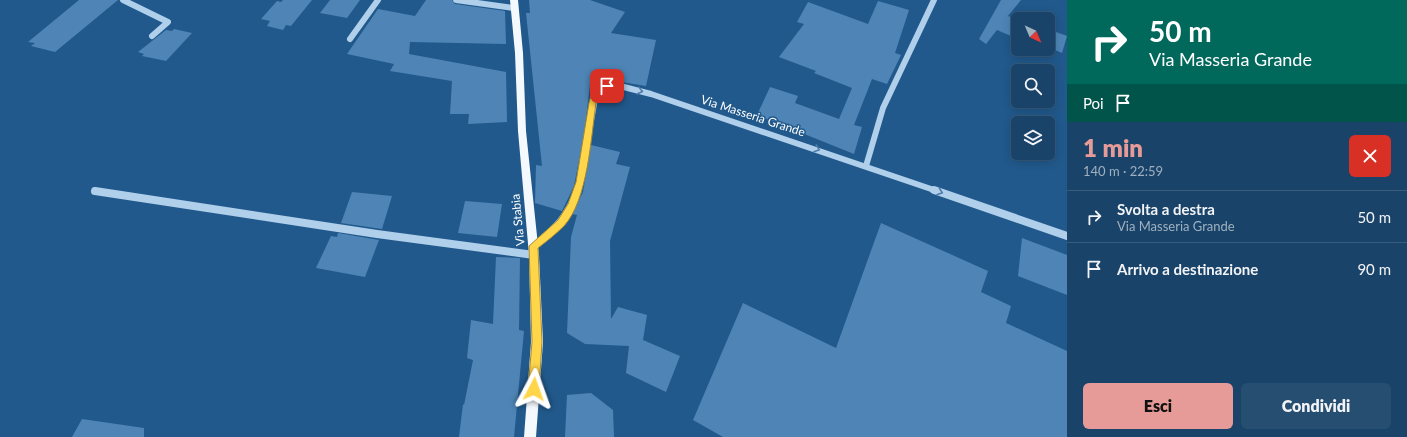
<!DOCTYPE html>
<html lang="it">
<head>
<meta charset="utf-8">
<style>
  body { margin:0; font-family:Lato,sans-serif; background:#264e71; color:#f1f3f6; height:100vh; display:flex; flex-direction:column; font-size:15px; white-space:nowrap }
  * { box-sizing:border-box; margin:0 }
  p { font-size:13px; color:#9fb0c0 }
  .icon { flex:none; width:22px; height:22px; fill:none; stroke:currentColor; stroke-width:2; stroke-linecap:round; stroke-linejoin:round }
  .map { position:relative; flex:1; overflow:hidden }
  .panel { display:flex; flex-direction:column; background:#194369; width:340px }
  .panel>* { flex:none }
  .hud { background:#00695c; color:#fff; overflow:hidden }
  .needle { width:26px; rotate:136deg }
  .controls { position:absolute; left:1011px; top:12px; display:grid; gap:8px }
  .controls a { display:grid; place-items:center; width:44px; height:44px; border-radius:6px; background:#194369; box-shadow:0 2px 10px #0003,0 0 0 1px #375c7d; font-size:20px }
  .pin { position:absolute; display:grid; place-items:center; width:34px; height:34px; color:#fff; margin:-17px; border-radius:8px; box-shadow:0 2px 6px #0006 }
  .me { position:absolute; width:44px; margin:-22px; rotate:4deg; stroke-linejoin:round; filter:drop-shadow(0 0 3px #0008) }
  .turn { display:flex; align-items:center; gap:14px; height:84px; padding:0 16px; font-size:18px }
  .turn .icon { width:52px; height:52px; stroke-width:2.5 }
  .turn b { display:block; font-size:28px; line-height:34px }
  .then { display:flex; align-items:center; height:38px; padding:0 16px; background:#0003; gap:8px; font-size:15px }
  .round { display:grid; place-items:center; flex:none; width:42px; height:42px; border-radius:6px; background:#264e71 }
  .summary { display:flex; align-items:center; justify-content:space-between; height:68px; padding:0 16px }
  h1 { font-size:24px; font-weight:800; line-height:30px; color:#e69b98 }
  .primary-button { display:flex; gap:8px; margin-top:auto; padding:8px 16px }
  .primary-button a { flex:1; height:46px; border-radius:6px; background:#e69b98; color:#111; font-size:16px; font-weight:800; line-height:46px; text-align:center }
  .primary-button a+a { background:#264e71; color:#f1f3f6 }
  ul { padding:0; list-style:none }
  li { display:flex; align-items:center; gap:12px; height:52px; padding:0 16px; border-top:1px solid #375c7d }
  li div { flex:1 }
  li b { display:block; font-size:15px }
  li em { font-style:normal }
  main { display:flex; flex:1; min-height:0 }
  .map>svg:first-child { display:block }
  .building { fill:#4e85b6 }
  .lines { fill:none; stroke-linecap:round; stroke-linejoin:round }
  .minor-far1 { stroke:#afcfeb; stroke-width:6 }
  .minor { stroke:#afcfeb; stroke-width:8 }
  .major { fill:#f4f9fe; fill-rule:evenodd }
  .oneway { stroke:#4c7ca8 }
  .route { fill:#ffd54a; stroke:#a68a30 }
  .labels { text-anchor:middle; stroke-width:3; stroke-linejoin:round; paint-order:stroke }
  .street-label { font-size:12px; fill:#fff; stroke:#21598c }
</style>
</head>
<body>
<main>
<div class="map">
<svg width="1067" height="437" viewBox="0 0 1067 437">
  <rect width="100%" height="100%" fill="#21598c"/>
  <g class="building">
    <path d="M79,0H118L55,52L31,46L35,43L28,42Z"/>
    <path d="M283,0H312L291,26L286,25L283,30L267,26L270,21L261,19L277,1L281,2Z"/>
    <path d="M330,0H360L347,18L320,13Z"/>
    <path d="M426,0H452L455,4L505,11L506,44L410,42L409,54L506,72L507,122L468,124L469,114H450L452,81L390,71L394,64L347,54L378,9L415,16Z"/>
    <path d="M529,0H590L625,12L611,33L656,40L646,86L591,77L584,135L574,186L562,211L535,203L536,165L542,166L526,13H530Z"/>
    <path d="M1001,0H1021L1008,16L1018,20V23L1011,36L997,30L986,44L979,39Z"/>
    <path d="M878,1L909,10L895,53L901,55L887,84L872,79L854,125L862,127L854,154L757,115L770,87L798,96L795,103L839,119L852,88L814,73L816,71L779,57L804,24L797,22L808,2L868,24Z"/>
    <path d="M174,29L192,33L166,61L142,56L144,54L138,52L166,30L172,31Z"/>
    <path d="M1048,29L1067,36L1062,53L1048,47Z"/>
    <path d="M591,145L620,152L616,164L630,167L610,241L611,319L618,307L647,315L643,340L680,356L666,392L626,373L629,346L585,344L567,333L571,237L577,215L572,214L583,192Z"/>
    <path d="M352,192L392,196L382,229L341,223Z"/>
    <path d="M465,201L502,204L497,237L458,233Z"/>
    <path d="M881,223L988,271L981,292L1011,306L1006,323L1067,351V437H723L693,420L743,303L836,348Z"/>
    <path d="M338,233L379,240L365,277L316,268L331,236L337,237Z"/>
    <path d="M1022,238L1067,255V295L1018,276Z"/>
    <path d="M496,257L520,258L519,330L524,331L514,437H459L463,404L464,405L473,360L467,358L471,320L493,324Z"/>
    <path d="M591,393L613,410L614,437H565L567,395Z"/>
    <path d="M82,419L144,428V437H72Z"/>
  </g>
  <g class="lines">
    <g class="minor-far1">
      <path d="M123,0L168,22L152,36"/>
      <path d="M456,0L513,8"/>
      <path d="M350,39L378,0"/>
      <path d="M866,166L883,108L934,0"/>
      <path d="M578,191L597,88L616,85L651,94L937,191"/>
    </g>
    <g class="minor">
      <path d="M934,190L1067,236"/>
      <path d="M95,191L377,234L534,255"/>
      <path d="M534,246C556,229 568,217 578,190"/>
    </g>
    <path class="major" d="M510,0H518L523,53L526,131L539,255L543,342L536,437H524L531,342L529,255L518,131L515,53Z"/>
  </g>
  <defs><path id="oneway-chevron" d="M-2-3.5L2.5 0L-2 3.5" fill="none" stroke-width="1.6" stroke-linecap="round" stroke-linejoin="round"/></defs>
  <g class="oneway">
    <use href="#oneway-chevron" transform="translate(640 91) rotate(14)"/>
    <use href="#oneway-chevron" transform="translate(817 149) rotate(19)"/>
    <use href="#oneway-chevron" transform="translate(940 192) rotate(19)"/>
  </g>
  <path class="route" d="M607,83L611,86L600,90L596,103C591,137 588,200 564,226C556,234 547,241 538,248L542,342L539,389L538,393L534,395L530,393L528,389L532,342L529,246L558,220L568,204L576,182L589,103L593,88Z"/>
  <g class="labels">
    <g class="street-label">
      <text transform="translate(753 116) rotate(18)" y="4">Via Masseria Grande</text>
      <text transform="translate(518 220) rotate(-96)" y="4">Via Stabia</text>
    </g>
  </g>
</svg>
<div class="controls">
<a><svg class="needle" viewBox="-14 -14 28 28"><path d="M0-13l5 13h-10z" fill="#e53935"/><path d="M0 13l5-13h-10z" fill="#9fb0c0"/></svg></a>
<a><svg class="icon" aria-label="search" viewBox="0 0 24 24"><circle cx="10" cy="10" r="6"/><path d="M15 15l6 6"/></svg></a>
<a><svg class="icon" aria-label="layers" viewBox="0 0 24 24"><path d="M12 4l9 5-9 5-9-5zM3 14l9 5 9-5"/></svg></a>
</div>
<div class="pin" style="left:607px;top:86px;background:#d93025"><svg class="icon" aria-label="arrive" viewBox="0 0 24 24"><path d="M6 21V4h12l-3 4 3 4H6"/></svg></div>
<svg class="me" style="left:534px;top:389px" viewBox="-20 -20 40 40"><path d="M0-17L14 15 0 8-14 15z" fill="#ffd54a" stroke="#fff" stroke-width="4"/></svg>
</div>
<section class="panel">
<div class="hud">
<div class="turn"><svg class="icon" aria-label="right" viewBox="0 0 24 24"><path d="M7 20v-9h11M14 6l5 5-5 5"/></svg><div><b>50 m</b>Via Masseria Grande</div></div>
<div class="then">Poi<svg class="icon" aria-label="arrive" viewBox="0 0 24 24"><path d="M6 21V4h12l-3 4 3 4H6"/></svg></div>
</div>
<div class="summary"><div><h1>1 min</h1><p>140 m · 22:59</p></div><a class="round" style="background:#d93025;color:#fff"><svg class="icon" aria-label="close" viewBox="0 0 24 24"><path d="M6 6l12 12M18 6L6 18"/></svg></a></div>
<ul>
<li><svg class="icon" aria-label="right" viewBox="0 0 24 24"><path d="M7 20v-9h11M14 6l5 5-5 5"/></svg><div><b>Svolta a destra</b><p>Via Masseria Grande</p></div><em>50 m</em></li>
<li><svg class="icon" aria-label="arrive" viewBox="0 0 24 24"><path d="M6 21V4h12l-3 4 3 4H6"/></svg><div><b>Arrivo a destinazione</b></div><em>90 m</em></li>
</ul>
<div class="primary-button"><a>Esci</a><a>Condividi</a></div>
</section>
</main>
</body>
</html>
